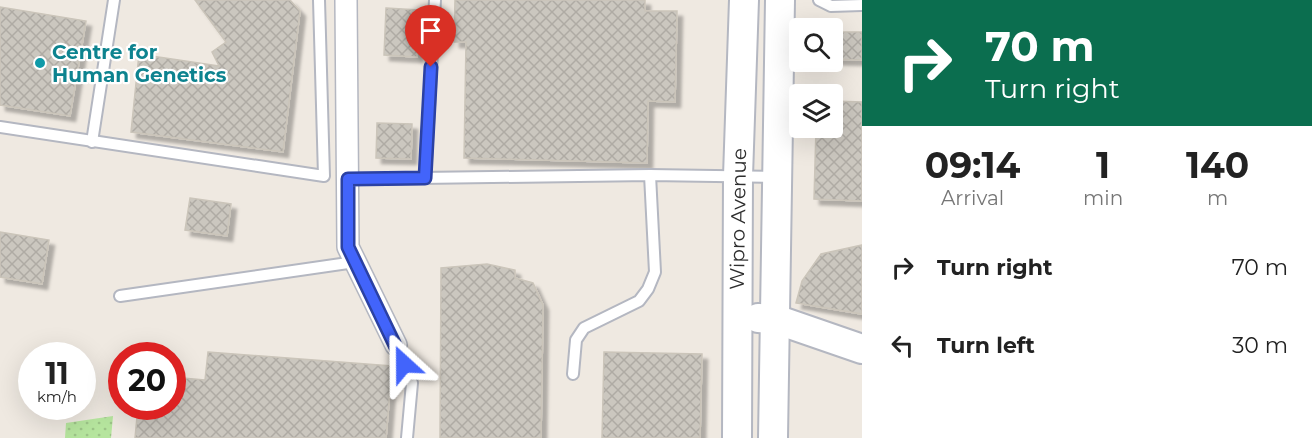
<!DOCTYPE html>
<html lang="en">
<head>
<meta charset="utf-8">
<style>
  body { margin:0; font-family:Montserrat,sans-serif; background:#f6f6f6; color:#222; height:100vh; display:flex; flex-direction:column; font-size:22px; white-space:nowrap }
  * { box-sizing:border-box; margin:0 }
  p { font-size:20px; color:#767676 }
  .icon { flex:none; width:33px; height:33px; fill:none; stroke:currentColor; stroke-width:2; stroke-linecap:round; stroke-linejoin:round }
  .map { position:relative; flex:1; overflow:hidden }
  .side { display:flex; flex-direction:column; background:#fff; width:450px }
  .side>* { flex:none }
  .guide { background:#0b6e4f; color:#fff; overflow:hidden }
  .tools { position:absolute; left:789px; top:18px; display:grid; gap:12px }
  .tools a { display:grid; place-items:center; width:54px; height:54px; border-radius:6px; background:#fff; box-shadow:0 6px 24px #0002; font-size:30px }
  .speed { position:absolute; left:18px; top:342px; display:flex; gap:12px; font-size:30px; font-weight:700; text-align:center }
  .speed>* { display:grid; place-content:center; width:78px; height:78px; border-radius:50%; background:#fff; box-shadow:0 6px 24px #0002; line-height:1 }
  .speed small { font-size:15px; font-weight:400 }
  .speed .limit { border:9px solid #d22; background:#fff; color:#111 }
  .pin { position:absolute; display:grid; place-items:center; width:51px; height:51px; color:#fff; margin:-62px -26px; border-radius:50% 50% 50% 0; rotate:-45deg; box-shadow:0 0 6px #0007 }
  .pin .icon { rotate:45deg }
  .me { position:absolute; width:66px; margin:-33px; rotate:336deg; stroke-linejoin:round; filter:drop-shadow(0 0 4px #0008) }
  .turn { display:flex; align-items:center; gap:21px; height:126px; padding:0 24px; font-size:27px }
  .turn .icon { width:78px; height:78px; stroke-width:2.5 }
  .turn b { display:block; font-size:42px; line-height:51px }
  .eta { display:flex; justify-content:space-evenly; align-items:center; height:102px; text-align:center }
  .eta b { font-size:36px; font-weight:700; line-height:42px }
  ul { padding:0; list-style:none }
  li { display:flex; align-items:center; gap:18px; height:78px; padding:0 24px }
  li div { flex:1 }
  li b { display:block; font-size:22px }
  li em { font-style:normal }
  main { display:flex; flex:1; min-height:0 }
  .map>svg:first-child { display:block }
  .green { fill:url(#green-dots) }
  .building { fill:url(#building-cross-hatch); stroke:#cbc5ba; stroke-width:1.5; filter:url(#shadow) }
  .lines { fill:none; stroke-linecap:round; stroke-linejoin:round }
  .lane-casing { stroke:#b4b7c1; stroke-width:14 }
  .street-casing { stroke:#b4b7c1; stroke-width:24 }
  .secondary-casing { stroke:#b4b7c1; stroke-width:32 }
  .lane { stroke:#fff; stroke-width:10 }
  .street { stroke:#fff; stroke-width:21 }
  .secondary { stroke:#fff; stroke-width:28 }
  .route-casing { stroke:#2b41a3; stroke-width:15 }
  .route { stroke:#4264fb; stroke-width:10 }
  .culture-dot { fill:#0f9aa8; stroke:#fff; stroke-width:2 }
  .labels { text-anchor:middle; stroke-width:4.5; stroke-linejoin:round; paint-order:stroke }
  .culture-label { font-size:20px; font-weight:bold; fill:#0d838f; stroke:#fff; text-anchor:start }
  .street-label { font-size:20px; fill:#2e2e2e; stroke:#fff }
</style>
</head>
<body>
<main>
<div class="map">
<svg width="862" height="438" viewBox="0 0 862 438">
  <defs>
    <pattern id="green-dots" width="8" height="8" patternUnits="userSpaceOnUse" patternTransform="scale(1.5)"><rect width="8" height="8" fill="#b6e59e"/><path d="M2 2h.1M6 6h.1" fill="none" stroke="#9dc588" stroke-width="1.8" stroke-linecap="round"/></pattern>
    <pattern id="building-cross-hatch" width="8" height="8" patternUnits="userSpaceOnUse" patternTransform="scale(1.5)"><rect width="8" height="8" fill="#cbc7bf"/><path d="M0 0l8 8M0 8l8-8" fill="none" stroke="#afaba4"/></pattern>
    <filter id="shadow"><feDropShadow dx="5.5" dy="5.5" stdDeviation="1.5" flood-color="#0004"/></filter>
  </defs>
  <rect width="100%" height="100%" fill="#efe9e1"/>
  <path class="green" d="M113,416L111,438H65L66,423Z"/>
  <g class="building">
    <path d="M195,0H290L300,11L283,152L131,132L139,54L219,66L212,52L226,42Z"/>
    <path d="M455,0H645V11H677L675,102L648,101L647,163L464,158L466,42H454Z"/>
    <path d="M0,7L86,21L70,116L0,105Z"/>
    <path d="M386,8L419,10L417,57L384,55Z"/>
    <path d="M832,32H862V60L832,59Z"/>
    <path d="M832,101L862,102V201L814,199L816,128H832Z"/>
    <path d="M377,123L412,124L411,159L376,158Z"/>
    <path d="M190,198L231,204L227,236L185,230Z"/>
    <path d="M0,232L49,240L42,284L0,277Z"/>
    <path d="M862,245V314L796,303L802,281L821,254Z"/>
    <path d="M487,264L515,270V278L533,283L543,305L541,438H440L441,268Z"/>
    <path d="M208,352L392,366L386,438H135L138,406H172V377L205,380Z"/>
    <path d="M604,352L702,354L700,438H602Z"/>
  </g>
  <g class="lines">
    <g class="lane-casing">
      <g id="lane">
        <path d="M819,0L831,6L862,5"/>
        <path d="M0,127L324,176L319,0"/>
        <path d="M92,142L114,0"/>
        <path d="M425,178L435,0"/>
        <path d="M348,179L650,175L776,177"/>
        <path d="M120,296L355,262"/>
        <path d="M396,345L412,383L407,438"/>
        <path d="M573,374L576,340L584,328L639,301L648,289L655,272L650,175"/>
      </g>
    </g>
    <g class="street-casing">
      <path id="street" d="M346,0L348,247L396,345"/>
    </g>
    <g class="secondary-casing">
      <g id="secondary">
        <path d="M758,318L775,319L862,349"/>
        <path d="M737,438L738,176L744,0"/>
        <path d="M773,438L780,0"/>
      </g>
    </g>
    <use href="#lane" class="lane"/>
    <use href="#street" class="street"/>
    <use href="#secondary" class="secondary"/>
  </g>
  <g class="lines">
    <g class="route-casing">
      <path id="route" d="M404,364L348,247V179L425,178L431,67"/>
    </g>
    <use href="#route" class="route"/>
  </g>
  <circle class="culture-dot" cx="40" cy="63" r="6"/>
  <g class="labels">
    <g class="culture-label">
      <text x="52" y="59">Centre for<tspan x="52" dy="23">Human Genetics</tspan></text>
    </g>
    <g class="street-label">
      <text transform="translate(738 219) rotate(-89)" y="7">Wipro Avenue</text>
    </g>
  </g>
</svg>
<div class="tools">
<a><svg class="icon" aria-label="search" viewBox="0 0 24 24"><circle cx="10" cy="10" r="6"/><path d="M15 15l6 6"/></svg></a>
<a><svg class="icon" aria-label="layers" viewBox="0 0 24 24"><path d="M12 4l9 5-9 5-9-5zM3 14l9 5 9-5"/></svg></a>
</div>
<div class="speed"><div>11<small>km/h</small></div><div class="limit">20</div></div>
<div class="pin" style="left:431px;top:67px;background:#d93025"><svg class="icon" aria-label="arrive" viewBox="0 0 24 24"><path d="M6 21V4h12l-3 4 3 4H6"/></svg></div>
<svg class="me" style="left:404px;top:364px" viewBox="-20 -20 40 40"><path d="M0-17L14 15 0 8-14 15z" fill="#4264fb" stroke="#fff" stroke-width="4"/></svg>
</div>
<section class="side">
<div class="guide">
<div class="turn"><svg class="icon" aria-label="right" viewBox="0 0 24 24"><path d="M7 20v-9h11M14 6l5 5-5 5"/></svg><div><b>70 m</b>Turn right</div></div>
</div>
<div class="eta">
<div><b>09:14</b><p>Arrival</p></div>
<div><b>1</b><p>min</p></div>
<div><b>140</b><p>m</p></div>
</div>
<ul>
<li><svg class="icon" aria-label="right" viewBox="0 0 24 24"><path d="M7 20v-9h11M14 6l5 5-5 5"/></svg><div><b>Turn right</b></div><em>70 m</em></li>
<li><svg class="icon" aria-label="left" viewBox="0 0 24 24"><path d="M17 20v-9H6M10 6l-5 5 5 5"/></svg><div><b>Turn left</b></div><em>30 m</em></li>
</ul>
</section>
</main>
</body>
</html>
